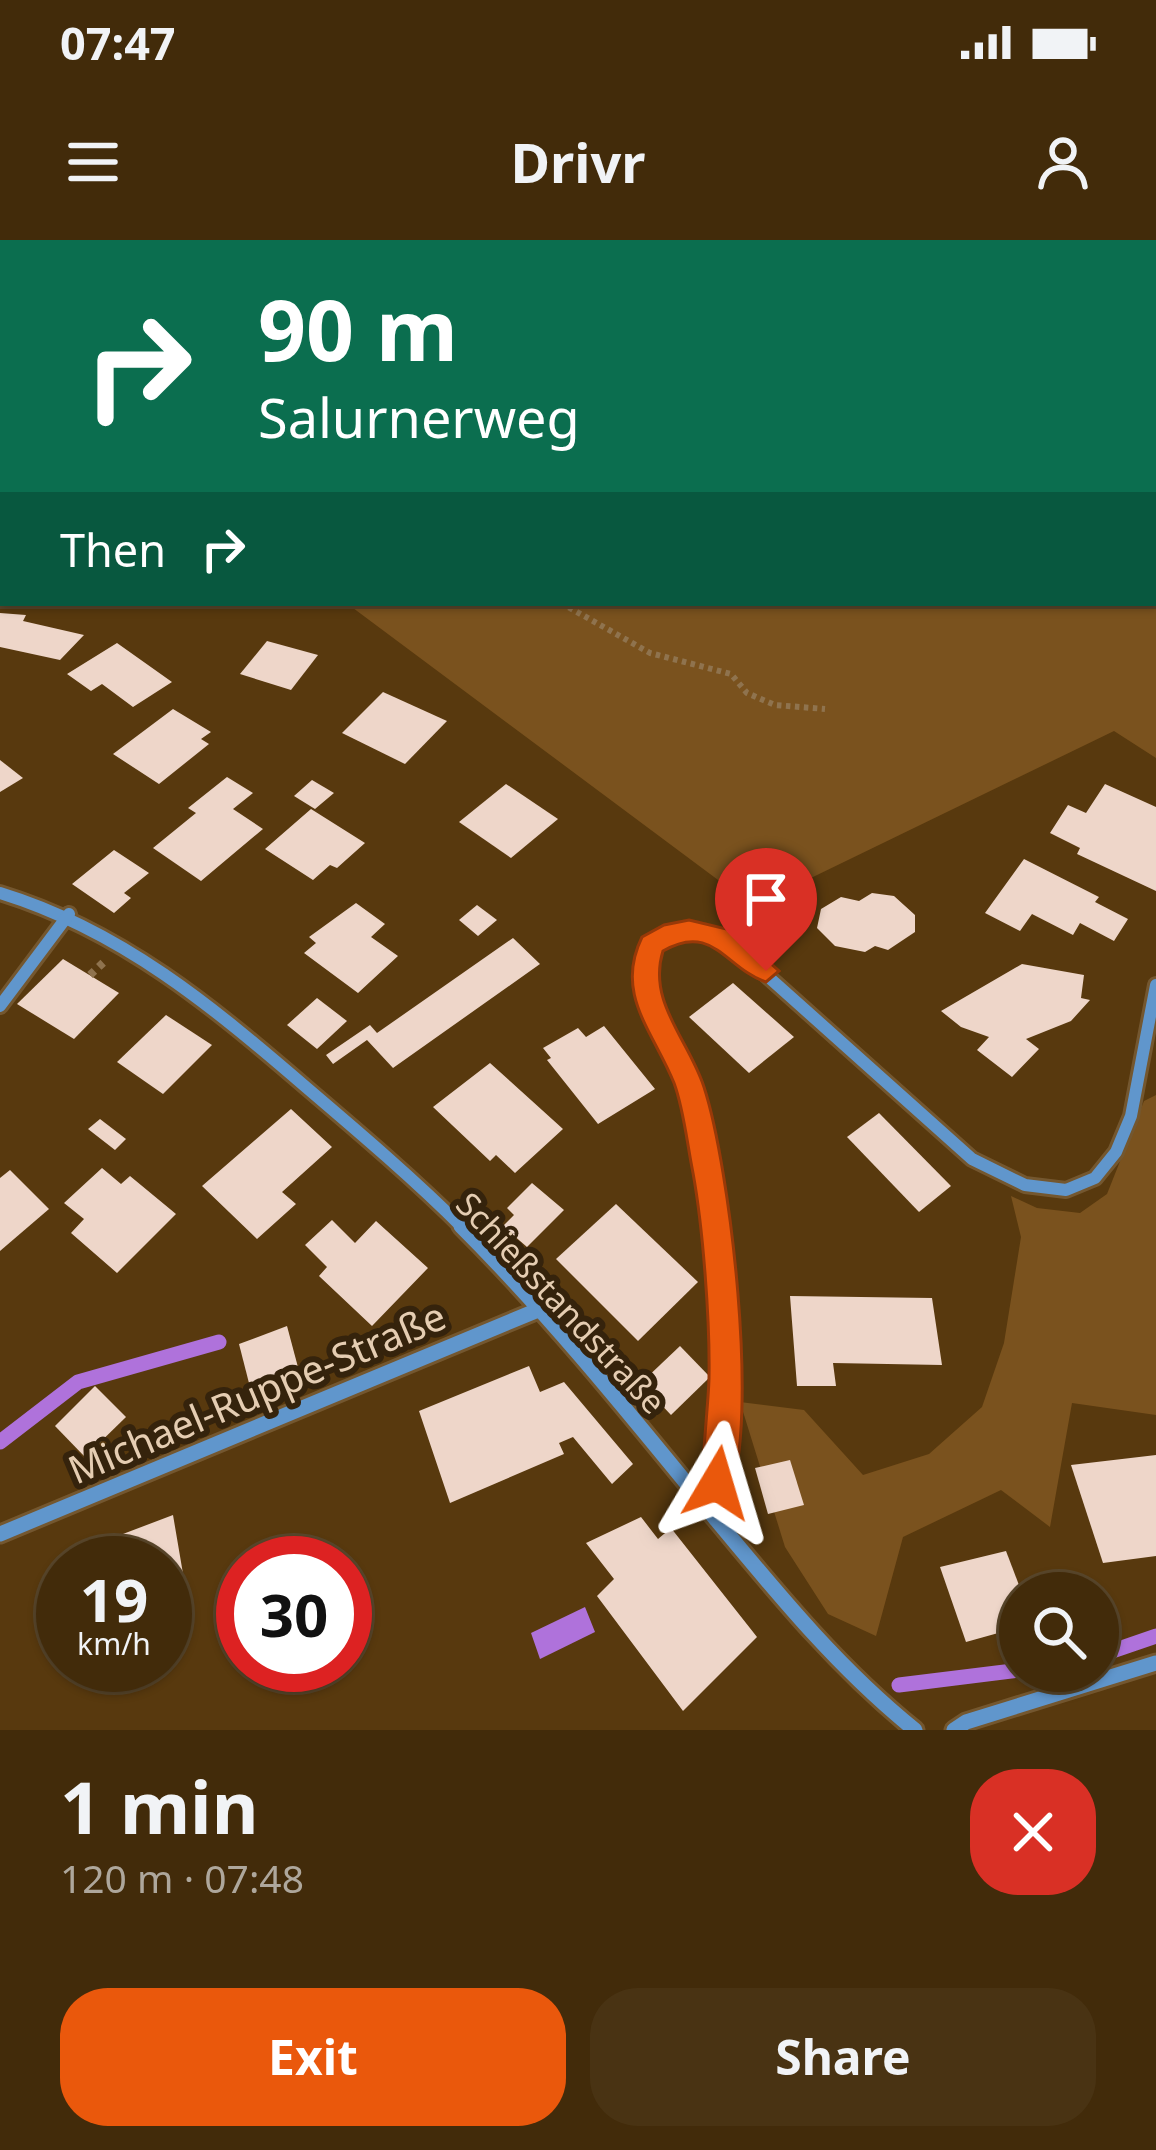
<!DOCTYPE html>
<html lang="en">
<head>
<meta charset="utf-8">
<style>
  body { margin:0; font-family:"Noto Sans",sans-serif; background:#493313; color:#f1f3f6; height:100vh; display:flex; flex-direction:column; font-size:45px; white-space:nowrap }
  * { box-sizing:border-box; margin:0 }
  p { font-size:39px; color:#aea79c }
  .icon { flex:none; width:66px; height:66px; fill:none; stroke:currentColor; stroke-width:2; stroke-linecap:round; stroke-linejoin:round }
  .map { position:relative; height:1490px; overflow:hidden }
  .drawer { display:flex; flex-direction:column; background:#422b0a; flex:1 }
  .drawer>* { flex:none }
  .guide { position:absolute; left:0px; top:0px; width:1158px; height:366px; box-shadow:0 3px 9px #0004,0 0 0 3px #5a472b; background:#0b6e4f; color:#fff; overflow:hidden }
  .tools { position:absolute; left:999px; top:1332px; display:grid; gap:24px }
  .tools a { display:grid; place-items:center; width:120px; height:120px; border-radius:50%; background:#422b0a; box-shadow:0 3px 9px #0004,0 0 0 3px #5a472b; font-size:60px }
  .speed { position:absolute; left:36px; top:1296px; display:flex; gap:24px; font-size:60px; font-weight:700; text-align:center }
  .speed>* { display:grid; place-content:center; width:156px; height:156px; border-radius:50%; background:#422b0a; box-shadow:0 3px 9px #0004,0 0 0 3px #5a472b; line-height:1 }
  .speed small { font-size:30px; font-weight:400 }
  .speed .limit { border:18px solid #d22; background:#fff; color:#111 }
  .pin { position:absolute; display:grid; place-items:center; width:102px; height:102px; color:#fff; margin:-123px -51px; border-radius:50% 50% 50% 0; rotate:-45deg; box-shadow:0 0 12px #0007 }
  .pin .icon { rotate:45deg }
  .me { position:absolute; width:132px; margin:-66px; rotate:7deg; stroke-linejoin:round; filter:drop-shadow(0 0 9px #0008) }
  .turn { display:flex; align-items:center; gap:42px; height:252px; padding:0 60px; font-size:54px }
  .turn .icon { width:156px; height:156px; stroke-width:2.5 }
  .turn b { display:block; font-size:84px; line-height:102px }
  .then { display:flex; align-items:center; height:114px; padding:0 60px; background:#0003; gap:24px; font-size:45px }
  .round { display:grid; place-items:center; flex:none; width:126px; height:126px; border-radius:48px; background:#493313 }
  .summary { display:flex; align-items:center; justify-content:space-between; height:204px; padding:0 60px }
  h1 { font-size:72px; font-weight:700; line-height:90px }
  .button { display:flex; gap:24px; margin-top:auto; padding:24px 60px }
  .button a { flex:1; height:138px; border-radius:48px; background:#ea580c; color:#fff; font-size:48px; font-weight:700; line-height:138px; text-align:center }
  .button a+a { background:#493313; color:#f1f3f6 }
  .status { display:flex; justify-content:space-between; align-items:center; height:84px; padding:0 60px; background:#422b0a; direction:ltr }
  .status svg { height:33px; fill:currentColor }
  header { display:flex; justify-content:space-between; align-items:center; height:156px; padding:0 60px; background:#422b0a; font-size:54px; font-weight:700 }
  .map>svg:first-child { display:block }
  .green { fill:#7a521e }
  .water { fill:#af72db }
  .lines { fill:none; stroke-linecap:round; stroke-linejoin:round }
  .stream { stroke:#af72db; stroke-width:15 }
  .building { fill:#eed6c9 }
  .street-far1-casing { stroke:#74572f; stroke-width:18 }
  .street-casing { stroke:#74572f; stroke-width:21 }
  .path-far2 { stroke:#8f734e; stroke-width:4.5; stroke-dasharray:4.5 4.5; stroke-linecap:butt }
  .path-far1 { stroke:#8f734e; stroke-width:6; stroke-dasharray:4.5 4.5; stroke-linecap:butt }
  .path { stroke:#8f734e; stroke-width:8; stroke-dasharray:6 6; stroke-linecap:butt }
  .street-far1 { stroke:#6096cc; stroke-width:12 }
  .street { stroke:#6096cc; stroke-width:15 }
  .route { fill:#ea580c; stroke:#983908; stroke-width:3 }
  .labels { text-anchor:middle; stroke-width:12; stroke-linejoin:round; paint-order:stroke }
  .street-label { font-size:33px; fill:#e5cdb2; stroke:#35230c }
  .near-street-label { font-size:39px; fill:#e5cdb2; stroke:#35230c }
</style>
</head>
<body>
<div class="status"><b>07:47</b><svg viewBox="0 0 49 12"><path d="M0 12V9h3v3zM5 12V6h3v6zM10 12V3h3v9zM15 12V0h3v12zM26 1h20v11H26zM47 4h2v5h-2z"/></svg></div>
<header><svg class="icon" aria-label="menu" viewBox="0 0 24 24"><path d="M4 6h16M4 12h16M4 18h16"/></svg>Drivr<svg class="icon" aria-label="person" viewBox="0 0 24 24"><circle cx="12" cy="8" r="4"/><path d="M4 21q1-7 8-7t8 7"/></svg></header>
<div class="map">
<svg width="1156" height="1490" viewBox="0 0 1156 1490">
  <rect width="100%" height="100%" fill="#58390e"/>
  <g class="green">
    <path d="M0,0H1156V518L1114,491L753,666L349,365L1155,363V3H3L0,31Z"/>
    <path d="M1156,855V1175L1072,1163L1050,1287L1001,1250L903,1297L876,1396L828,1374L785,1307L740,1162L804,1170L863,1235L929,1214L982,1167L1004,1103L1021,997L1011,956L1037,968L1080,973L1107,954L1144,861Z"/>
  </g>
  <path class="water" d="M585,1367L595,1392L540,1419L531,1393Z"/>
  <g class="lines">
    <g class="stream">
      <path d="M0,1202L78,1142L219,1102"/>
      <path d="M1098,1416L1156,1396"/>
      <path d="M899,1445L1020,1430"/>
    </g>
  </g>
  <g class="building">
    <path d="M0,373L26,375L23,381L84,395L60,420L0,407Z"/>
    <path d="M267,401L318,415L291,450L240,434Z"/>
    <path d="M117,403L172,442L133,467L102,444L91,451L67,434Z"/>
    <path d="M383,452L447,481L405,524L342,493Z"/>
    <path d="M173,469L211,492L201,499L209,504L159,544L113,514Z"/>
    <path d="M0,520L23,538L0,552Z"/>
    <path d="M227,537L253,553L233,569L263,589L201,641L153,608L196,573L188,568Z"/>
    <path d="M312,540L334,553L315,569L294,556Z"/>
    <path d="M506,544L558,579L511,618L459,582Z"/>
    <path d="M1105,544L1156,567V651L1077,614L1080,608L1050,593L1068,565L1086,573Z"/>
    <path d="M311,569L365,603L337,628L330,625L313,640L265,609Z"/>
    <path d="M114,610L149,633L124,653L131,658L114,673L72,644Z"/>
    <path d="M1024,619L1099,657L1095,662L1128,679L1114,701L1080,683L1073,695L1032,674L1020,691L985,673Z"/>
    <path d="M761,641L775,673L750,678L737,646Z"/>
    <path d="M872,653L894,656L915,675V692L888,710L875,706L865,712L835,706L817,688L821,669L841,657L859,661Z"/>
    <path d="M356,663L385,684L371,697L398,716L358,753L304,713L316,703L309,697Z"/>
    <path d="M477,665L497,680L478,696L459,680Z"/>
    <path d="M513,698L540,724L393,828L367,800L333,824L326,815L370,785L377,793Z"/>
    <path d="M63,719L119,753L74,799L17,764Z"/>
    <path d="M1022,724L1084,735L1081,758L1090,760L1071,781L1026,799L1039,809L1012,837L977,810L989,797L961,787L941,771Z"/>
    <path d="M733,743L794,797L749,833L689,777Z"/>
    <path d="M317,758L347,781L317,809L287,785Z"/>
    <path d="M166,775L212,805L163,854L117,822Z"/>
    <path d="M604,786L655,849L598,884L547,820L551,818L543,808L578,788L586,797Z"/>
    <path d="M490,823L563,889L515,933L496,915L490,921L433,867Z"/>
    <path d="M291,869L332,907L282,952L296,964L257,999L202,946Z"/>
    <path d="M879,873L951,946L919,972L847,897Z"/>
    <path d="M100,879L126,899L115,910L88,889Z"/>
    <path d="M102,928L121,944L130,936L176,974L117,1033L71,993L84,979L64,963Z"/>
    <path d="M10,930L49,969L0,1011V938Z"/>
    <path d="M532,943L564,970L527,1007L503,986L514,975L507,968Z"/>
    <path d="M616,964L698,1042L638,1101L556,1019Z"/>
    <path d="M332,980L355,1003L376,981L428,1028L372,1086L319,1036L327,1027L305,1005Z"/>
    <path d="M790,1056L932,1058L942,1125L833,1123L836,1146H797Z"/>
    <path d="M287,1086L299,1131L250,1147L239,1104Z"/>
    <path d="M680,1106L710,1137L671,1175L641,1143Z"/>
    <path d="M529,1126L540,1152L564,1142L633,1224L612,1244L573,1197L559,1203L564,1214L450,1263L419,1171Z"/>
    <path d="M95,1146L126,1177L85,1217L55,1186Z"/>
    <path d="M1156,1215V1316L1103,1323L1071,1225Z"/>
    <path d="M790,1220L804,1265L768,1274L755,1228Z"/>
    <path d="M173,1275L188,1363L165,1372V1323H63L60,1340L57,1319Z"/>
    <path d="M641,1277L658,1299L671,1288L757,1397L683,1471L597,1356L614,1339L586,1303Z"/>
    <path d="M1006,1311L1022,1353L1020,1387L966,1402L940,1327Z"/>
  </g>
  <g class="lines">
    <g class="street-far1-casing">
      <g id="street-far1">
        <path d="M0,653C121,690 213,767 307,848C361,894 415,940 464,989"/>
        <path d="M0,766L69,674"/>
        <path d="M716,989L689,846L645,749L642,733L651,704C676,690 699,689 726,699L972,919L1025,945L1066,950L1095,938L1116,912L1131,876L1156,745"/>
      </g>
    </g>
    <g class="street-casing">
      <g id="street">
        <path d="M461,986C552,1077 633,1178 714,1277C777,1353 838,1428 915,1490"/>
        <path d="M704,1267C745,1191 722,1071 715,986"/>
        <path d="M0,1294L538,1070"/>
        <path d="M954,1490L966,1482L1156,1423"/>
      </g>
    </g>
    <path class="path-far2" d="M935,0L939,3"/>
    <path class="path-far1" d="M561,363L650,413L731,434L747,453L775,465L825,469"/>
    <path class="path" d="M90,735L105,721"/>
    <use href="#street-far1" class="street-far1"/>
    <use href="#street" class="street"/>
  </g>
  <path class="route" d="M689,680L735,691L779,731L766,742C725,728 713,682 663,711C647,762 689,800 704,847C730,927 760,1180 729,1256L717,1261L704,1256C699,1243 709,1160 709,1137C710,1081 703,988 693,933C687,904 684,870 674,843C653,791 614,754 642,697L664,685Z"/>
  <g class="labels">
    <g class="street-label">
      <text transform="translate(561 1063) rotate(47)" y="12">Schießstandstraße</text>
    </g>
    <g class="near-street-label">
      <text transform="translate(257 1153) rotate(-23)" y="14">Michael-Ruppe-Straße</text>
    </g>
  </g>
</svg>
<div class="tools">
<a><svg class="icon" aria-label="search" viewBox="0 0 24 24"><circle cx="10" cy="10" r="6"/><path d="M15 15l6 6"/></svg></a>
</div>
<div class="speed"><div>19<small>km/h</small></div><div class="limit">30</div></div>
<div class="pin" style="left:766px;top:731px;background:#d93025"><svg class="icon" aria-label="arrive" viewBox="0 0 24 24"><path d="M6 21V4h12l-3 4 3 4H6"/></svg></div>
<svg class="me" style="left:717px;top:1243px" viewBox="-20 -20 40 40"><path d="M0-17L14 15 0 8-14 15z" fill="#ea580c" stroke="#fff" stroke-width="4"/></svg>
<div class="guide">
<div class="turn"><svg class="icon" aria-label="right" viewBox="0 0 24 24"><path d="M7 20v-9h11M14 6l5 5-5 5"/></svg><div><b>90 m</b>Salurnerweg</div></div>
<div class="then">Then<svg class="icon" aria-label="right" viewBox="0 0 24 24"><path d="M7 20v-9h11M14 6l5 5-5 5"/></svg></div>
</div>
</div>
<section class="drawer">
<div class="summary"><div><h1>1 min</h1><p>120 m · 07:48</p></div><a class="round" style="background:#d93025;color:#fff"><svg class="icon" aria-label="close" viewBox="0 0 24 24"><path d="M6 6l12 12M18 6L6 18"/></svg></a></div>
<div class="button"><a>Exit</a><a>Share</a></div>
</section>
</body>
</html>
